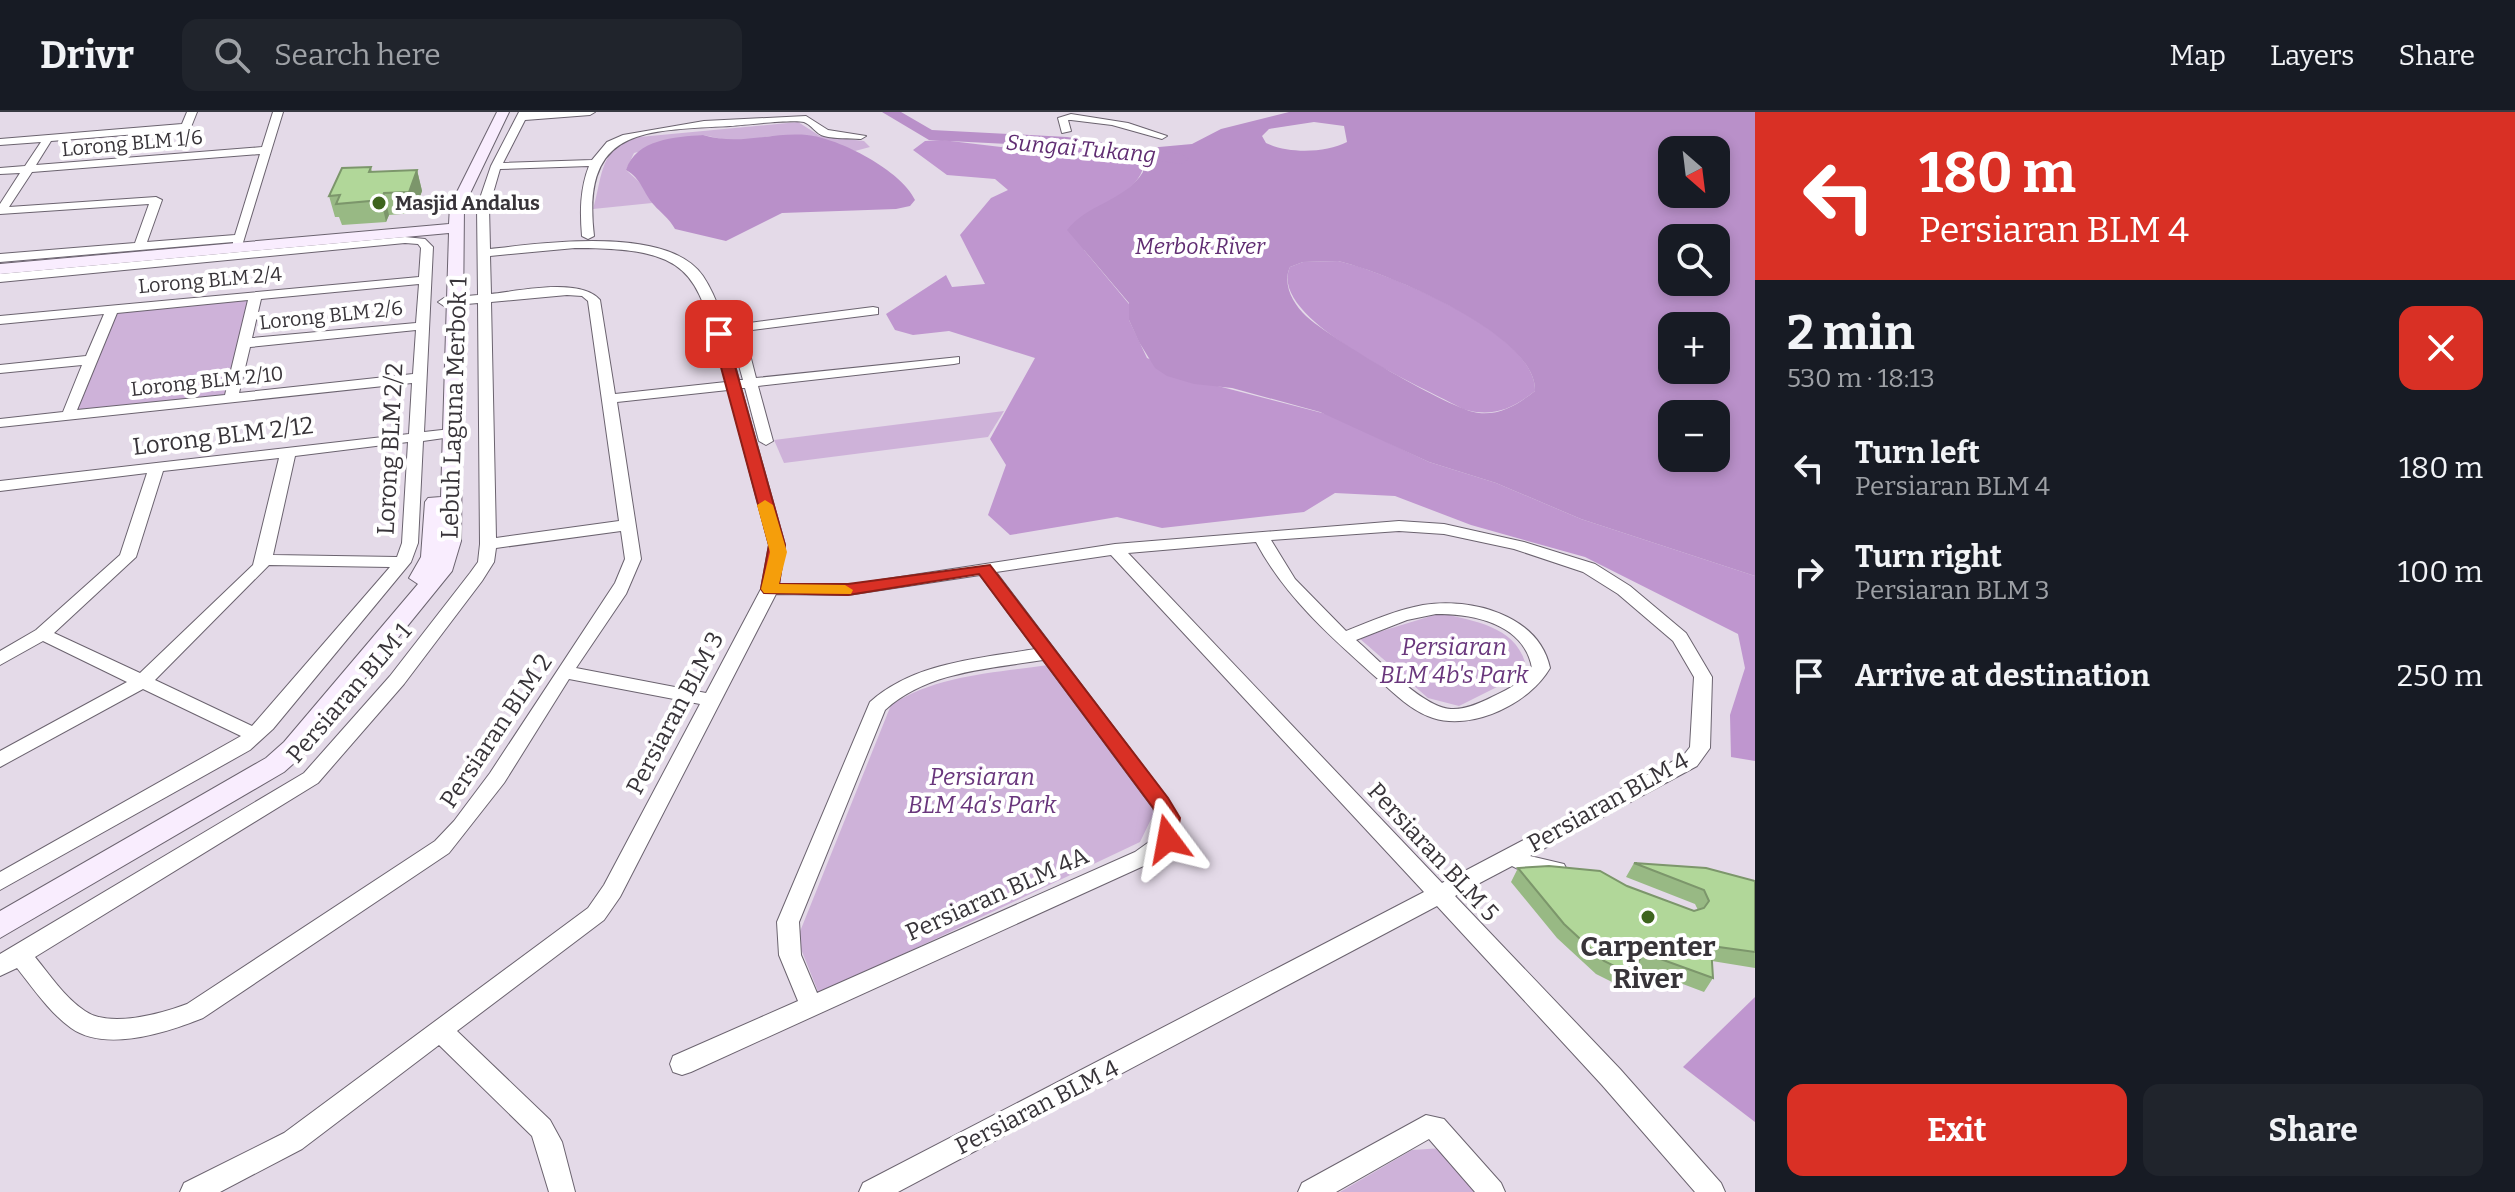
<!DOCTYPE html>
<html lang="en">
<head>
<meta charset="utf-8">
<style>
  body { margin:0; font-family:Bitter,serif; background:#20242c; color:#f1f3f6; height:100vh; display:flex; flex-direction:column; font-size:30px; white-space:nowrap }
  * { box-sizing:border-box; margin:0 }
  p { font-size:26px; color:#9ea1a6 }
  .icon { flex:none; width:44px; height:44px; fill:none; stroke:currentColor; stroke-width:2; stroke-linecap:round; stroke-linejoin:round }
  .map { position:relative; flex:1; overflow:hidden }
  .sheet { display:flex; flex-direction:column; background:#171b24; width:760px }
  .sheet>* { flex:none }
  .top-card { background:#d93025; color:#fff; overflow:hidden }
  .needle { width:52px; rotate:152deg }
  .tools { position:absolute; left:1658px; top:24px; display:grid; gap:16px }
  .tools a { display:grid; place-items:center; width:72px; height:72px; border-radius:16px; background:#171b24; box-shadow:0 4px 12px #0003; font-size:40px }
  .pin { position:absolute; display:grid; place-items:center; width:68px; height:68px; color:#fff; margin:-34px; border-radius:16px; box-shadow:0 4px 12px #0006 }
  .me { position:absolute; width:88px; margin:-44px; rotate:347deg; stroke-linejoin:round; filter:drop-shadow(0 0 6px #0008) }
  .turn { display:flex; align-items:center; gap:28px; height:168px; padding:0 32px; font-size:36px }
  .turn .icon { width:104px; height:104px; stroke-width:2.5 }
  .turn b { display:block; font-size:56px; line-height:68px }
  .round { display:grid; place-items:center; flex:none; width:84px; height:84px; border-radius:16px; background:#20242c }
  .summary { display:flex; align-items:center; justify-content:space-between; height:136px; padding:0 32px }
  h1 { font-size:48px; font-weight:700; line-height:60px }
  .cta { display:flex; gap:16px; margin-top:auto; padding:16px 32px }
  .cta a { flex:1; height:92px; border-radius:16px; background:#d93025; color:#fff; font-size:32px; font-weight:700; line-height:92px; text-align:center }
  .cta a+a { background:#20242c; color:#f1f3f6 }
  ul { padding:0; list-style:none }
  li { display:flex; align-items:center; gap:24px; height:104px; padding:0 32px }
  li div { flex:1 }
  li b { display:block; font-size:30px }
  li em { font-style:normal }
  header { display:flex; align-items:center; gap:48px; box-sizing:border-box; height:112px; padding:0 40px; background:#171b24; border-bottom:2px solid #363941 }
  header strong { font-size:38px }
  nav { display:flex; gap:44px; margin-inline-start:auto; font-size:28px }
  .search { width:560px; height:72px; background:#20242c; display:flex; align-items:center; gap:20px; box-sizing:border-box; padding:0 28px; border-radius:16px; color:#9ea1a6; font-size:30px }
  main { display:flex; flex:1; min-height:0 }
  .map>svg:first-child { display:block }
  .green { fill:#ceb2d9 }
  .forest { fill:#bf96cf }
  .water { fill:#b990c9; fill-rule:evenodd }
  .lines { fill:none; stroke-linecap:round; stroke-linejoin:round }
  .river { fill:#b990c9; fill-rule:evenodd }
  .street-casing { stroke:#6b636f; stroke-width:2 }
  .secondary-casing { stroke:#6b636f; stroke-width:2 }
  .street { fill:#fff; fill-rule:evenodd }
  .secondary { fill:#f9edfe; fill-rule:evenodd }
  .wall { fill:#98b984 }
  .shaded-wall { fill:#7c966b }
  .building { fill:#b1d799; stroke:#7c966b; stroke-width:2 }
  .route { fill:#d93025; stroke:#8d1f18; stroke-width:2 }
  .slow { fill:#f59e0b }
  .poi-dot { fill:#3e641e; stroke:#fff; stroke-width:3 }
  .labels { text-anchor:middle; stroke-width:8; stroke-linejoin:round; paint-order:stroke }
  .far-street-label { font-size:20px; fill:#383439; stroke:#fff }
  .far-poi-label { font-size:20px; font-weight:bold; fill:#383439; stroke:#fff; text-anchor:start }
  .far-water-label { font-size:22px; font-style:italic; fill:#602d72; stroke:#fff }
  .street-label { font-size:24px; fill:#383439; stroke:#fff }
  .park-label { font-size:24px; font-style:italic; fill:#69367c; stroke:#fff }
  .near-poi-label { font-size:28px; font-weight:bold; fill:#383439; stroke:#fff }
</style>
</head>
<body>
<header>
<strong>Drivr</strong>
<div class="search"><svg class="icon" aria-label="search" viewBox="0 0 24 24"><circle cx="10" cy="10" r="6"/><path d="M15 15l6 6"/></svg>Search here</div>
<nav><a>Map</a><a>Layers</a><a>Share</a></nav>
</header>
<main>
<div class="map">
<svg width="1755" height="1080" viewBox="0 0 1755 1080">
  <rect width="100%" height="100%" fill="#e4dae8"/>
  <g class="green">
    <path d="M798,10L820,24L864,29L870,35L855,39L809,23L771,24L736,30L703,23L634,41L626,58L647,77L652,91L593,97C602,67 599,42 629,26Z"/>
    <path d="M250,187L226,283L75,299L116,200Z"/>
    <path d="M1004,299L988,325L784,351L774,328Z"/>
    <path d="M1441,501C1473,509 1514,514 1525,550L1517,565L1459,594L1428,586L1359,526Z"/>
    <path d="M1048,553L1156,697L1140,730L819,882L797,827L891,593C937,563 994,561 1048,553Z"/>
    <path d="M1443,1036L1475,1080H1340L1412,1038Z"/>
  </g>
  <g class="forest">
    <path d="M942,28L1001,35L1019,32L1085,36L1126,42L1144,50C1142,75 1114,86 1095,98L1084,138L1129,192V208L1147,246L1214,273L1330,303L1429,350L1496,371L1581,407L1755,464V649L1731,645L1730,603L1745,556L1738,522L1585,445L1471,413L1395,384L1335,381L1304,400L1162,416L1117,405L1010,423L988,403L1006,353L990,327L1035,246L949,219L913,223L895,218L886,202L946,163L952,175L985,172L960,123L991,86L1008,78L995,67L947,63L913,38L925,29Z"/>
    <path d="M1338,149C1386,160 1537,221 1535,279C1512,297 1492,306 1463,297C1425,276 1266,208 1290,155L1303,150Z"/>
    <path d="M1755,885V1010L1683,955Z"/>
  </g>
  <g class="water">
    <path d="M1289,0H1755V464L1581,407L1496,371L1429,350L1320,300L1232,276L1194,272L1167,264L1155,256L1139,230L1129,208V191L1067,118C1087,92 1125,89 1143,60L1142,44L1148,36L1192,32L1221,17ZM1314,10L1344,14L1347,30C1326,41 1288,42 1266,31L1262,24L1269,17ZM1672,38H1716V82H1672ZM1716,126V170H1672V126ZM1338,149C1385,160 1537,222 1535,279C1518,292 1502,303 1479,301C1452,299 1328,225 1306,204C1293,192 1282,172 1290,155L1303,150ZM1672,214H1716V258H1672ZM1672,302H1716V346H1672Z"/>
    <path d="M703,23C739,34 770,20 807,23C839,26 902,59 915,88L910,94L896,97L782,101L726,129L675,117C669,106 661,101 654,93C643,81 642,67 626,58C636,27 675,25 703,23Z"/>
  </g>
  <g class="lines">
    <path class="river" d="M882,0H901L932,18L1067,25L1181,42L1189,47L1181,52L1067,35L929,28Z"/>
    <g class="street-casing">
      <g id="street">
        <path d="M187,0H197L191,15L186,18L51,29L36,53L262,35L273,0H283L241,137H233V130L0,150V142L135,131L149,92L0,102V92L20,61L0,62V56L25,54L41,30L0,33V27L182,12ZM260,42L235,123L147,130L162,88L156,85L9,95L32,60Z"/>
        <path d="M519,0H595L590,3L525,8L503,51L592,48L607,30L623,23L704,9L806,4L828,18L866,24L861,27C849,26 835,27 824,24C816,22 812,13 804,10C793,7 745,13 730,14C644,19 581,15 594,124L588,127L582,124C580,100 580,77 589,54L500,57L489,95L490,137C542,131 668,113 703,164C723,194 729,233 739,268H743L730,221L734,213L873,195L878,196V202L744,219L756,266L959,245V251L954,252L758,274L773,329L766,333L759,329L745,276H741L785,433L779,472L848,473L1115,432L1399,409L1444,412L1524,430L1595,452L1630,474L1686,521L1712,565L1710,636L1697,654L1530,744L1564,752L1567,758L1564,764C1545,770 1528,762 1512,754L1455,784L1620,957L1721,1071L1725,1080H1695L1602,973L1437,794L898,1080H859L863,1071L1424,780L1111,443L996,460L1168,687C1181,710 1182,730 1159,747L691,960L682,963L673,960L670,952L673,944L798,889L779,843L777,810L870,590C915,550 978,547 1035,537L980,463L848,483L776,482L620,785L604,808L457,919L550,1008L562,1030L575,1080H549L532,1024L439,933L302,1037L220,1080H180L184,1071L284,1021L588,796L604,773L700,592L569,567L504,671L449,741L203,906C168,920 106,941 71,916C49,900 33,876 17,856L0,864V842L304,661L390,564L470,461L478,450L480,432L478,191L444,194L438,190L444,186L478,183L477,95L491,54ZM575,136C699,136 697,162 726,270L615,282L600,188C580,165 519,179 491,182L490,144ZM567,183L582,184L588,189L619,409L496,426L491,190ZM728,278L769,433L761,477L706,581L576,556L626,482L641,447L617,290ZM621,419L625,447L615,471L490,661L454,709L435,729L187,892C161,902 109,916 85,899C64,885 50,863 35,845L318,671L404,572L482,469L494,450L496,436ZM1399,419L1444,422L1514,437L1583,460L1618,482L1673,529L1694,565L1690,635L1683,644L1442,771L1128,441L1256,430C1285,485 1332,526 1378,567C1395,582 1411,599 1433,606C1473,619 1530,591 1550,556C1539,503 1471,485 1423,493C1396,498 1371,509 1346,519L1295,467L1271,428ZM1436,502C1475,502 1524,512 1532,556C1523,570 1507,578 1492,585C1480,591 1465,598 1451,597C1423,596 1377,546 1356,528L1407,508ZM1043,548L1153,696L1158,710L1156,725L1135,740L817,881L801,843L799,810L885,598C928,559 989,557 1043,548Z"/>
        <path d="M1071,2L1128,11L1167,24L1162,27L1112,13L1071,8H1068L1071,19L1062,21L1058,6Z"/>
        <path d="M405,125L425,127L433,135L424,320L451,317L458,321L451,325L423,329L418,431L411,450L273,617L250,638L0,778V760L241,624L143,577L0,655V639L127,570L43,529L0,553V539L36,518L120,443L147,361L0,379V369L409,322L412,271L0,315V307L63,300L82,253L0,261V253L86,244L104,202L0,212V204L419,165L421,136L418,132L405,131L0,170V162ZM419,172L416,211L252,226L261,187ZM248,188L225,283L77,298L117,201ZM416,218L413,262L239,281L250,235ZM408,330L402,431L397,445L273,443L295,344ZM279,346L253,453L140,561L54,521L136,445L163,359ZM269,453L390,455L252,614L155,568Z"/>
        <path d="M1426,1003L1444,1007L1501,1071L1505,1080H1475L1429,1027L1336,1080H1298L1302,1071Z"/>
      </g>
    </g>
    <g class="secondary-casing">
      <path id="secondary" d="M497,0H509L464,94L461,429L452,459L302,644L284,660L0,826V799L266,646L284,630L418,472L409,466L421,445L425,390L428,386L441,385L449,121L0,162V152L449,112L450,94Z"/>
    </g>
    <use href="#street" class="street"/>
    <use href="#secondary" class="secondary"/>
  </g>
  <g class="wall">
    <path d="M371,55L372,60L417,58L422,79L414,101L389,103L386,110L342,113L339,105H335L329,84Z"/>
    <path d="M1634,751L1755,769V856L1712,849L1713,866L1704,880L1635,854L1622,875L1596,862L1557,826L1511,770L1518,756L1627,774L1694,799L1698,798L1695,792L1626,765Z"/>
  </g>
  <g class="shaded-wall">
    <path d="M417,58L422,79L414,101L409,80Z"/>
    <path d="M384,81L389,103L386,110L381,88Z"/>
  </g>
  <g class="building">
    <path d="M371,55L369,60L417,58L409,80L384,81L381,88L336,92L340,83L329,84L342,56Z"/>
    <path d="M1634,751L1706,756L1755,769V840L1711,834L1713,866L1644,841L1630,862L1604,849L1564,812L1518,756L1549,754L1600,759L1627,774L1694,799L1704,796L1709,789L1704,778Z"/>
  </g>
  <path class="route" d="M719,218L726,222L785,433L779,472H848L990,453L1168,686L1180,706L1176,732H1161L1159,706L1154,697L979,462L848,483L764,481L761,477L769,433L712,222Z"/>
  <path class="slow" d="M765,388L773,393L787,440L779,472L845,473L853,478L851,482L764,481L761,477L770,440L757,393Z"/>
  <g class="poi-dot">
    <circle cx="379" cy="91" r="8"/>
    <circle cx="1648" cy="805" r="8"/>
  </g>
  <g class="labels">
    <g class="far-street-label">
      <text transform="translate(132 31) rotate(-5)" y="7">Lorong BLM 1/6</text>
      <text transform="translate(210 168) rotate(-5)" y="7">Lorong BLM 2/4</text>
      <text transform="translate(331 203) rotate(-6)" y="7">Lorong BLM 2/6</text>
      <text transform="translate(207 269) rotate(-6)" y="7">Lorong BLM 2/10</text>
    </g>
    <g class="far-poi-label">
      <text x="395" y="98">Masjid Andalus</text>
    </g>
    <g class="far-water-label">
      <text transform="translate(1081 36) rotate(5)" y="8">Sungai Tukang</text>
      <text x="1200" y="142">Merbok River</text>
    </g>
    <g class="street-label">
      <text transform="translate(454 296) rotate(-88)" y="8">Lebuh Laguna Merbok 1</text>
      <text transform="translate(223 324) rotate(-7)" y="8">Lorong BLM 2/12</text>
      <text transform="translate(390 337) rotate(-87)" y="8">Lorong BLM 2/2</text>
      <text transform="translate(349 581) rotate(-49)" y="8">Persiaran BLM 1</text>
      <text transform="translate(675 601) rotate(-62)" y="8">Persiaran BLM 3</text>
      <text transform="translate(496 619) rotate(-56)" y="8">Persiaran BLM 2</text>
      <text transform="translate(1608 690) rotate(-29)" y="8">Persiaran BLM 4</text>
      <text transform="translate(1433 740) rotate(47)" y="8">Persiaran BLM 5</text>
      <text transform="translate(997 782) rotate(-24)" y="8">Persiaran BLM 4A</text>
      <text transform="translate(1037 995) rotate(-27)" y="8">Persiaran BLM 4</text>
    </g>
    <g class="park-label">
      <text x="1454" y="543">Persiaran<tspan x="1454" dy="28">BLM 4b's Park</tspan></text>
      <text x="982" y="673">Persiaran<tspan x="982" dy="28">BLM 4a's Park</tspan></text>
    </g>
    <g class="near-poi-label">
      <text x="1648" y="844">Carpenter<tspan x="1648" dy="32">River</tspan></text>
    </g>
  </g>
</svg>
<div class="tools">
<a><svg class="needle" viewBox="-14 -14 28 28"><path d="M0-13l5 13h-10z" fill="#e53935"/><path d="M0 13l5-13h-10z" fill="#9ea1a6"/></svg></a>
<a><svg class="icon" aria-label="search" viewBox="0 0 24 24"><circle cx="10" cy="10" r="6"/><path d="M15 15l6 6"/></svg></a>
<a>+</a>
<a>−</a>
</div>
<div class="pin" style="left:719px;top:222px;background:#d93025"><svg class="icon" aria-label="arrive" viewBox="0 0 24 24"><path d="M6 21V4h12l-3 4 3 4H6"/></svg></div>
<svg class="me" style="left:1168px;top:727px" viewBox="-20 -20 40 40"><path d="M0-17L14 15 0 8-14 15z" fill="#d93025" stroke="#fff" stroke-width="4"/></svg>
</div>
<section class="sheet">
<div class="top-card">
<div class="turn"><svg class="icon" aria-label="left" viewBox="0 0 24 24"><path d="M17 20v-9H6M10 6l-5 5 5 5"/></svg><div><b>180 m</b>Persiaran BLM 4</div></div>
</div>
<div class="summary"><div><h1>2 min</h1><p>530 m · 18:13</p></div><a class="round" style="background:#d93025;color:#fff"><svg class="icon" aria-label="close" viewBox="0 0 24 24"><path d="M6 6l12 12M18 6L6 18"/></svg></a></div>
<ul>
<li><svg class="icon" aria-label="left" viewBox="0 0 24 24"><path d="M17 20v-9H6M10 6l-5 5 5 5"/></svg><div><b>Turn left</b><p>Persiaran BLM 4</p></div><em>180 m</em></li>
<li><svg class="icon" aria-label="right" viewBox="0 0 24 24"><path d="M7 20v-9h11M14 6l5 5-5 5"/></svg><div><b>Turn right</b><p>Persiaran BLM 3</p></div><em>100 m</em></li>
<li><svg class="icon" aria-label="arrive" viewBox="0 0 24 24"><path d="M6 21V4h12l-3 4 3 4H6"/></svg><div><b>Arrive at destination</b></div><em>250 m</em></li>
</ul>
<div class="cta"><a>Exit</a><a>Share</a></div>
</section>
</main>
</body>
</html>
